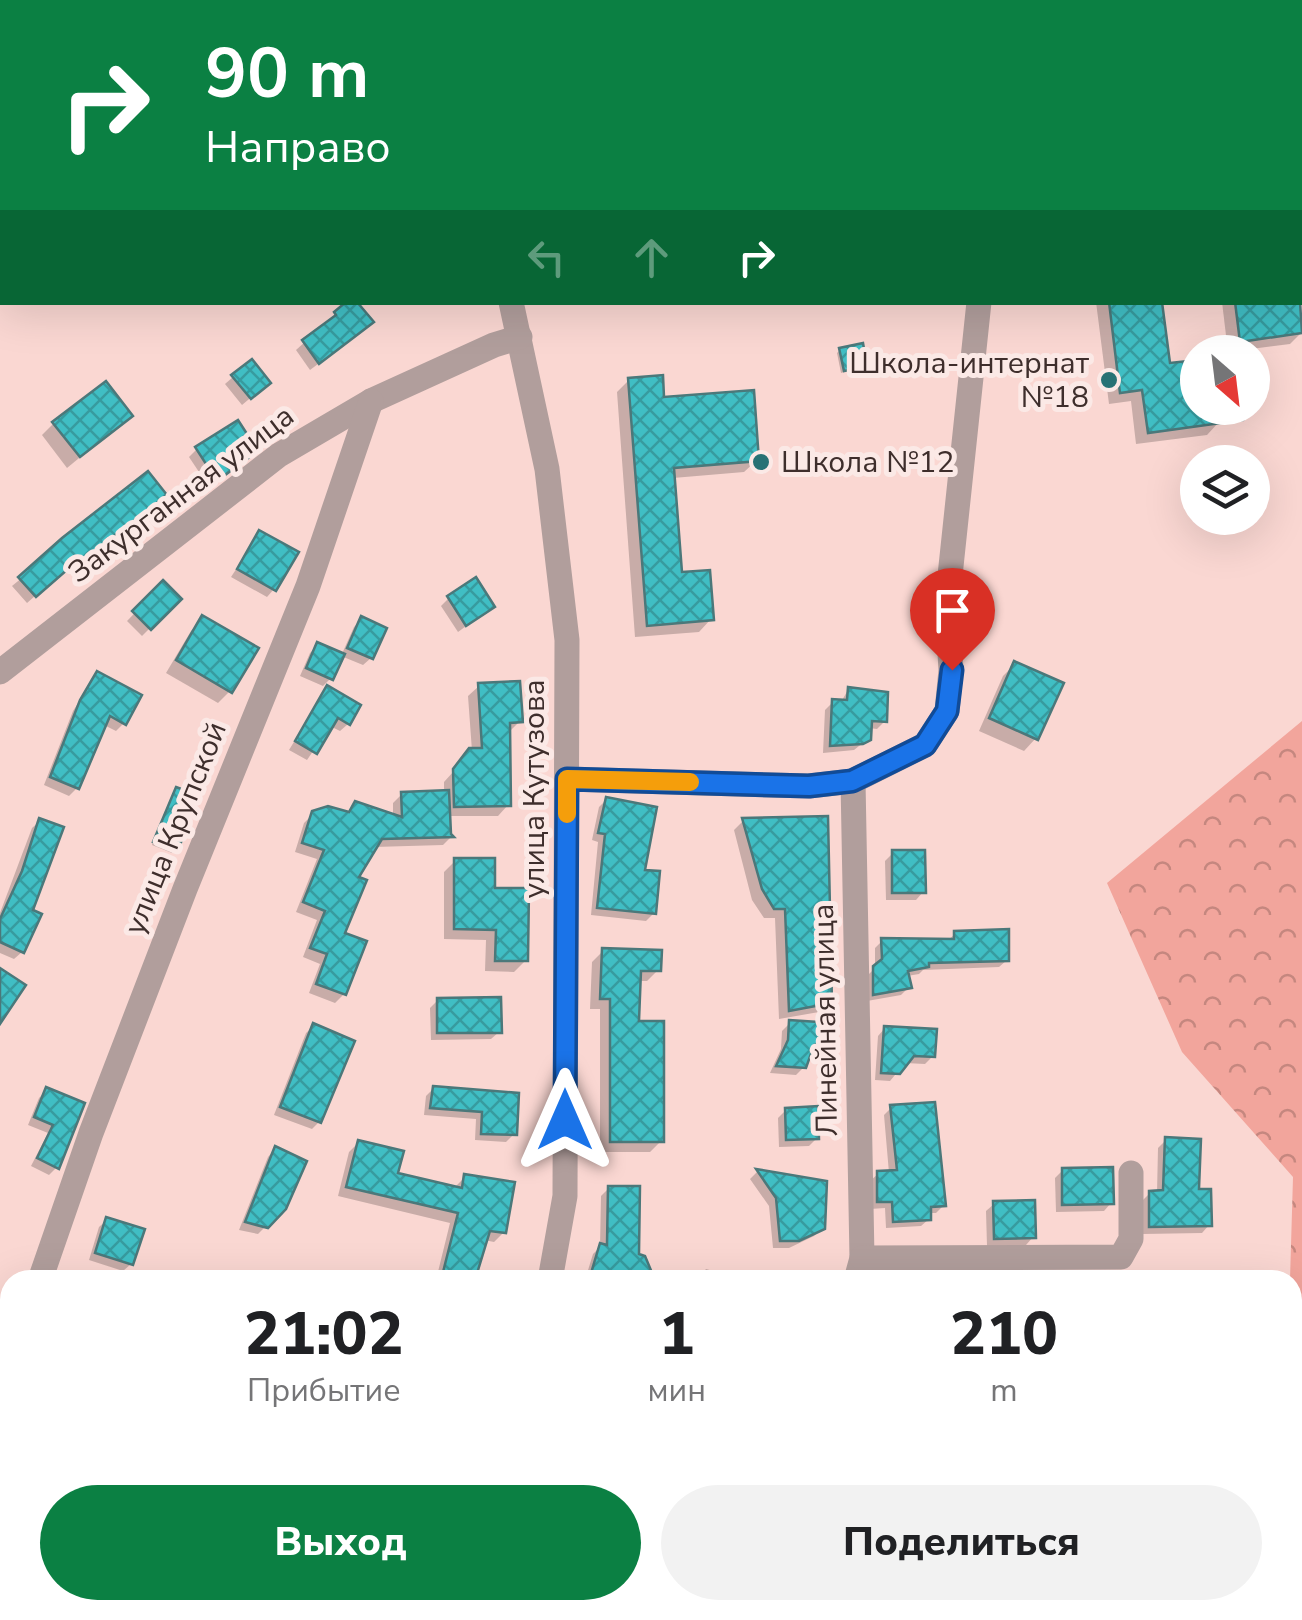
<!DOCTYPE html>
<html lang="ru">
<head>
<meta charset="utf-8">
<style>
  body { margin:0; font-family:"Nunito Sans",sans-serif; background:#f2f2f2; color:#202124; height:100vh; display:flex; flex-direction:column; font-size:38px; white-space:nowrap }
  * { box-sizing:border-box; margin:0 }
  p { font-size:32px; color:#757577 }
  .icon { flex:none; width:55px; height:55px; fill:none; stroke:currentColor; stroke-width:2; stroke-linecap:round; stroke-linejoin:round }
  .map { position:relative; flex:1; overflow:hidden }
  .side { position:absolute; left:0px; top:1270px; width:1302px; height:350px; display:flex; flex-direction:column; background:#fff; border-radius:30px 30px 0 0; box-shadow:0 10px 40px #0002 }
  .side>* { flex:none }
  .top-card { position:absolute; left:0px; top:0px; width:1302px; height:305px; box-shadow:0 10px 40px #0002; background:#0b8043; color:#fff; overflow:hidden }
  .needle { width:65px; rotate:152deg }
  .buttons { position:absolute; left:1180px; top:335px; display:grid; gap:20px }
  .buttons a { display:grid; place-items:center; width:90px; height:90px; border-radius:50%; background:#fff; box-shadow:0 10px 40px #0002; font-size:50px }
  .pin { position:absolute; display:grid; place-items:center; width:85px; height:85px; color:#fff; margin:-102px -42px; border-radius:50% 50% 50% 0; rotate:-45deg; box-shadow:0 0 10px #0007 }
  .pin .icon { rotate:45deg }
  .me { position:absolute; width:110px; margin:-55px; rotate:0deg; stroke-linejoin:round; filter:drop-shadow(0 0 8px #0008) }
  .turn { display:flex; align-items:center; gap:35px; height:210px; padding:0 40px; font-size:45px }
  .turn .icon { width:130px; height:130px; stroke-width:2.5 }
  .turn b { display:block; font-size:70px; line-height:85px }
  .lanes { display:flex; align-items:center; height:95px; padding:0 40px; background:#0003; justify-content:center; gap:50px; direction:ltr }
  .lanes .off { opacity:.35 }
  .eta { display:flex; justify-content:space-evenly; align-items:center; height:170px; text-align:center }
  .eta b { font-size:60px; font-weight:800; line-height:70px }
  .button { display:flex; gap:20px; margin-top:auto; padding:20px 40px }
  .button a { flex:1; height:115px; border-radius:60px; background:#0b8043; color:#fff; font-size:40px; font-weight:800; line-height:115px; text-align:center }
  .button a+a { background:#f2f2f2; color:#202124 }
  .map>svg:first-child { display:block }
  .forest { fill:url(#forest-crowns) }
  .shadow { fill:#0003 }
  .building { fill:url(#building-cross-hatch); stroke:#4b787a; stroke-width:2.5 }
  .lines { fill:none; stroke-linecap:round; stroke-linejoin:round }
  .minor { stroke:#b19e9c; stroke-width:25 }
  .route-casing { stroke:#114b97; stroke-width:25 }
  .route { stroke:#1a73e8; stroke-width:18 }
  .slow { stroke:#f59e0b; stroke-width:18 }
  .poi-dot { fill:#277275; stroke:#fbe9e6; stroke-width:4 }
  .labels { text-anchor:middle; stroke-width:10; stroke-linejoin:round; paint-order:stroke }
  .poi-label { font-size:30px; fill:#3e2e2c; stroke:#fbe9e6; text-anchor:end }
  .street-label { font-size:30px; fill:#3e2e2c; stroke:#fbe9e6 }
</style>
</head>
<body>
<div class="map">
<svg width="1302" height="1620" viewBox="0 0 1302 1620">
  <defs>
    <pattern id="forest-crowns" width="20" height="18" patternUnits="userSpaceOnUse" patternTransform="scale(2.5)"><rect width="20" height="18" fill="#f2a59c"/><path d="M2 6a3 3 0 1 1 6 0M12 15a3 3 0 1 1 6 0" fill="none" stroke="#c5877f"/></pattern>
    <pattern id="building-cross-hatch" width="8" height="8" patternUnits="userSpaceOnUse" patternTransform="scale(2.5)"><rect width="8" height="8" fill="#40bec4"/><path d="M0 0l8 8M0 8l8-8" fill="none" stroke="#379b9f"/></pattern>
  </defs>
  <rect width="100%" height="100%" fill="#fad7d2"/>
  <path class="forest" d="M1302,721V1346L1293,1339L1292,1280H1290L1293,1177L1182,1052L1107,883Z"/>
  <g class="shadow">
    <path d="M0,0H40L42,2H2V38Z"/>
    <path d="M308,0H356L358,2H305Z"/>
    <path d="M574,0H662L570,2Z"/>
    <path d="M886,0H963L965,2H888Z"/>
    <path d="M1300,185H1302L1300,252Z"/>
    <path d="M1096,302H1160L1168,366L1198,408H1217L1219,422L1207,435L1136,444L1131,401L1109,404Z"/>
    <path d="M1222,302H1298L1302,332L1290,344L1228,352Z"/>
    <path d="M336,314L363,330L310,370L296,350Z"/>
    <path d="M840,350L864,366L841,373L837,353Z"/>
    <path d="M233,377L260,390L242,405L225,384Z"/>
    <path d="M629,380L757,460L744,472L673,478L680,575L711,619L699,632L635,637L617,392Z"/>
    <path d="M130,416L67,468L42,435L54,423Z"/>
    <path d="M197,449L247,458L209,487L189,457Z"/>
    <path d="M148,475L156,502L69,570L68,567L27,603L12,586Z"/>
    <path d="M260,533L274,589L267,597L231,577Z"/>
    <path d="M163,584L179,599L142,636L127,621Z"/>
    <path d="M449,598L492,607L458,632L441,606Z"/>
    <path d="M203,618L230,691L218,703L166,673L191,631Z"/>
    <path d="M362,619L371,658L363,665L341,656L331,678L323,686L300,676L310,653L318,645L341,656L354,627Z"/>
    <path d="M1015,664L1036,738L1024,751L979,731L1003,676Z"/>
    <path d="M97,674L124,723L116,731L104,725L77,788L69,796L44,785L73,711Z"/>
    <path d="M479,686L520,721L510,731L508,805L498,816H447L451,837L443,845L374,847L355,878L342,935L344,994L335,1003L309,993L320,964L303,957L317,920L296,912L317,859L295,852L304,823L314,813L346,814L356,804L393,817V803L402,794L444,793V782L472,751L468,696Z"/>
    <path d="M327,688L348,724L340,731L330,726L307,760L289,750Z"/>
    <path d="M848,690L885,721L877,729L869,728V738L854,750L823,753L825,710L833,702H841Z"/>
    <path d="M176,790L177,831L172,853L152,845Z"/>
    <path d="M606,800L642,872L654,913L646,921L591,915L598,842L592,840L599,807Z"/>
    <path d="M744,820L829,1002L819,1012L779,1019L775,918H764L752,900L734,830Z"/>
    <path d="M40,821L30,912L22,952L14,959L0,953V913L32,828Z"/>
    <path d="M893,853L923,892L916,900H886L885,861Z"/>
    <path d="M455,861L493,890L526,960L514,972L485,971L486,940L444,939V872Z"/>
    <path d="M955,934L1007,960L999,967L923,970L919,974L907,976L909,987L901,995L867,1001L866,977L875,968V948L882,941H947Z"/>
    <path d="M603,951L658,970L647,981H638L636,1023L661,1141L650,1152H600V1009H590L592,962Z"/>
    <path d="M438,1000L499,1032L491,1039L431,1040L430,1008Z"/>
    <path d="M790,1023L831,1039L823,1047L810,1050L804,1067L796,1075L770,1073L781,1049L782,1031Z"/>
    <path d="M314,1026L319,1122L312,1129L274,1115L306,1033Z"/>
    <path d="M885,1028L933,1056L925,1064L905,1063L890,1081L875,1080L878,1036Z"/>
    <path d="M434,1088L516,1095L514,1134L506,1142L475,1140L476,1119L424,1115L426,1096Z"/>
    <path d="M47,1090L82,1104L57,1167L49,1175L31,1166L48,1133L28,1125L39,1098Z"/>
    <path d="M892,1107L944,1205L936,1213H928L929,1219L921,1226L886,1228L885,1208L870,1209V1181L878,1174L889,1173L884,1115Z"/>
    <path d="M786,1110L817,1138L809,1146L779,1147L778,1118Z"/>
    <path d="M1166,1140L1197,1192L1209,1225L1202,1233L1143,1234L1142,1201L1150,1193H1157L1158,1148Z"/>
    <path d="M359,1142L395,1175L455,1187L465,1177L504,1232L494,1242L484,1240L472,1280H436L450,1223L338,1196L349,1152Z"/>
    <path d="M275,1149L266,1226L258,1234L239,1230L268,1157Z"/>
    <path d="M1063,1170L1111,1203L1104,1211L1056,1212L1055,1178Z"/>
    <path d="M757,1172L824,1183L823,1228L814,1236L789,1248H773L769,1206L750,1179Z"/>
    <path d="M609,1188L637,1256L652,1280H585L593,1254L600,1247L601,1196Z"/>
    <path d="M994,1204L1033,1237L1026,1245L987,1246L986,1211Z"/>
    <path d="M107,1220L131,1264L123,1271L89,1260L99,1227Z"/>
    <path d="M706,1269L745,1280H697Z"/>
    <path d="M0,1316L6,1319L0,1334Z"/>
    <path d="M0,1596L7,1599L0,1615Z"/>
    <path d="M209,1610H243L239,1620H204Z"/>
    <path d="M443,1610H502L498,1620H439Z"/>
    <path d="M640,1610H699L695,1620H636Z"/>
    <path d="M941,1610H979L985,1612L981,1620H937Z"/>
    <path d="M1209,1610H1254L1248,1620H1236Z"/>
  </g>
  <g class="building">
    <path d="M346,302H357L374,322L319,364L302,340L336,315L334,312Z"/>
    <path d="M1109,302H1162L1170,363L1198,360V408H1242L1243,420L1148,433L1142,390L1120,393Z"/>
    <path d="M1235,302H1300L1302,333L1240,342Z"/>
    <path d="M863,343L867,367L844,371L839,348Z"/>
    <path d="M252,359L271,383L251,399L231,375Z"/>
    <path d="M663,375L664,397L754,390L759,461L674,468L682,572L710,570L714,620L647,626L628,378Z"/>
    <path d="M106,381L133,416L80,457L52,422Z"/>
    <path d="M238,420L258,451L217,481L195,447Z"/>
    <path d="M148,471L167,495L78,564L76,562L36,597L18,577L62,538Z"/>
    <path d="M259,530L299,552L276,591L237,569Z"/>
    <path d="M476,577L495,607L466,626L447,596Z"/>
    <path d="M163,580L182,599L151,630L132,611Z"/>
    <path d="M202,615L259,648L232,693L176,660Z"/>
    <path d="M361,616L387,628L373,659L347,648Z"/>
    <path d="M317,642L345,654L333,680L306,668Z"/>
    <path d="M1014,661L1064,683L1038,740L989,718Z"/>
    <path d="M97,671L142,695L126,725L110,716L79,789L50,777L80,700Z"/>
    <path d="M520,681L523,722L510,723L511,806L454,807L453,769L469,748H482L478,683Z"/>
    <path d="M327,685L361,705L350,725L338,718L317,754L295,741Z"/>
    <path d="M848,687L888,692L887,722L872,721L871,740L863,744L830,746L832,699L847,700Z"/>
    <path d="M176,787L195,794L181,830L185,831L178,851L153,842Z"/>
    <path d="M449,790L451,834L454,837L382,839L359,877L367,880L345,933L367,941L346,995L316,984L327,954L310,948L325,911L303,902L324,850L302,843L312,811L328,806L349,812L355,801L402,817L401,792Z"/>
    <path d="M606,797L657,807L645,870L660,871L656,914L597,908L605,834L598,833Z"/>
    <path d="M828,816L832,1003L789,1011L785,909H774L762,889L742,818Z"/>
    <path d="M39,818L64,827L33,910L42,914L24,953L0,942V919L22,871Z"/>
    <path d="M892,850H925L926,893H892Z"/>
    <path d="M454,858H495V888H529L528,961H495L496,930L454,929Z"/>
    <path d="M1009,929V961L929,963V967L908,971L912,988L873,995V966L882,959L881,938L954,939V931Z"/>
    <path d="M602,948L662,950L661,971H641L639,1021H664V1142H610V999H600Z"/>
    <path d="M0,968L26,985L0,1024Z"/>
    <path d="M501,997L502,1033H437V998Z"/>
    <path d="M789,1020L833,1023L834,1040L814,1045L806,1068L776,1066L788,1040Z"/>
    <path d="M313,1023L355,1041L321,1123L280,1107Z"/>
    <path d="M884,1026L937,1029L935,1057L914,1056L900,1074L881,1073Z"/>
    <path d="M433,1086L519,1093L517,1135L481,1134L482,1112L430,1108Z"/>
    <path d="M46,1087L85,1103L59,1169L37,1158L53,1125L34,1117Z"/>
    <path d="M935,1102L946,1206L931,1207V1220L893,1222L892,1202H877V1171L897,1170L890,1105Z"/>
    <path d="M818,1106L819,1139L786,1140L785,1108Z"/>
    <path d="M1165,1137L1201,1139L1199,1189H1211L1212,1226L1149,1227V1191L1163,1190Z"/>
    <path d="M358,1140L404,1151L398,1173L462,1188L464,1174L515,1182L506,1233L490,1231L475,1280H441L458,1213L346,1187Z"/>
    <path d="M275,1146L307,1161L286,1209L268,1228L245,1222Z"/>
    <path d="M1113,1167L1114,1204L1062,1205V1168Z"/>
    <path d="M756,1169L827,1181L825,1229L799,1241H780L776,1198Z"/>
    <path d="M608,1186H640L639,1254L645,1256L655,1280H589L600,1243L607,1245Z"/>
    <path d="M1035,1200L1036,1238L994,1239L993,1201Z"/>
    <path d="M106,1217L145,1229L133,1265L95,1253Z"/>
  </g>
  <g class="lines">
    <g class="minor">
      <path d="M399,0L400,2"/>
      <path d="M271,2L274,0"/>
      <path d="M1300,18L1302,17"/>
      <path d="M0,225L2,223"/>
      <path d="M511,302L547,469L567,640L565,1196L550,1280"/>
      <path d="M0,672L279,455L371,401L494,345L520,337"/>
      <path d="M567,779L809,786L853,781L925,745L947,711L951,670L947,604L979,302"/>
      <path d="M853,781L862,1258L856,1280"/>
      <path d="M862,1258L1121,1257L1131,1239V1173"/>
      <path d="M40,1280L91,1133L185,889L308,586L371,401"/>
      <path d="M0,1396L10,1368"/>
      <path d="M1071,1610L1097,1620"/>
      <path d="M410,1620L414,1610"/>
      <path d="M732,1620L736,1610"/>
      <path d="M1011,1620L1015,1610"/>
    </g>
  </g>
  <g class="lines">
    <g class="route-casing">
      <path id="route" d="M565,1120L567,779L809,786L852,781L925,745L947,711L952,670"/>
    </g>
    <use href="#route" class="route"/>
    <path class="slow" d="M567,814V779L690,782"/>
  </g>
  <g class="poi-dot">
    <circle cx="1109" cy="380" r="10"/>
    <circle cx="761" cy="462" r="10"/>
  </g>
  <g class="labels">
    <g class="poi-label">
      <text x="1089" y="373">Школа-интернат<tspan x="1089" dy="34">№18</tspan></text>
      <text x="781" y="472" text-anchor="start">Школа №12</text>
    </g>
    <g class="street-label">
      <text transform="translate(181 494) rotate(-37)" y="10">Закурганная улица</text>
      <text transform="translate(534 789) rotate(-90)" y="10">улица Кутузова</text>
      <text transform="translate(175 828) rotate(-68)" y="10">улица Крупской</text>
      <text transform="translate(825 1020) rotate(-91)" y="10">Линейная улица</text>
    </g>
  </g>
</svg>
<div class="buttons">
<a><svg class="needle" viewBox="-14 -14 28 28"><path d="M0-13l5 13h-10z" fill="#e53935"/><path d="M0 13l5-13h-10z" fill="#757577"/></svg></a>
<a><svg class="icon" aria-label="layers" viewBox="0 0 24 24"><path d="M12 4l9 5-9 5-9-5zM3 14l9 5 9-5"/></svg></a>
</div>
<div class="pin" style="left:952px;top:670px;background:#d93025"><svg class="icon" aria-label="arrive" viewBox="0 0 24 24"><path d="M6 21V4h12l-3 4 3 4H6"/></svg></div>
<svg class="me" style="left:565px;top:1120px" viewBox="-20 -20 40 40"><path d="M0-17L14 15 0 8-14 15z" fill="#1a73e8" stroke="#fff" stroke-width="4"/></svg>
<div class="top-card">
<div class="turn"><svg class="icon" aria-label="right" viewBox="0 0 24 24"><path d="M7 20v-9h11M14 6l5 5-5 5"/></svg><div><b>90 m</b>Направо</div></div>
<div class="lanes"><svg class="icon off" aria-label="left" viewBox="0 0 24 24"><path d="M17 20v-9H6M10 6l-5 5 5 5"/></svg><svg class="icon off" aria-label="ahead" viewBox="0 0 24 24"><path d="M12 20V5M6 11l6-6 6 6"/></svg><svg class="icon" aria-label="right" viewBox="0 0 24 24"><path d="M7 20v-9h11M14 6l5 5-5 5"/></svg></div>
</div>
<section class="side">
<div class="eta">
<div><b>21:02</b><p>Прибытие</p></div>
<div><b>1</b><p>мин</p></div>
<div><b>210</b><p>m</p></div>
</div>
<div class="button"><a>Выход</a><a>Поделиться</a></div>
</section>
</div>
</body>
</html>
